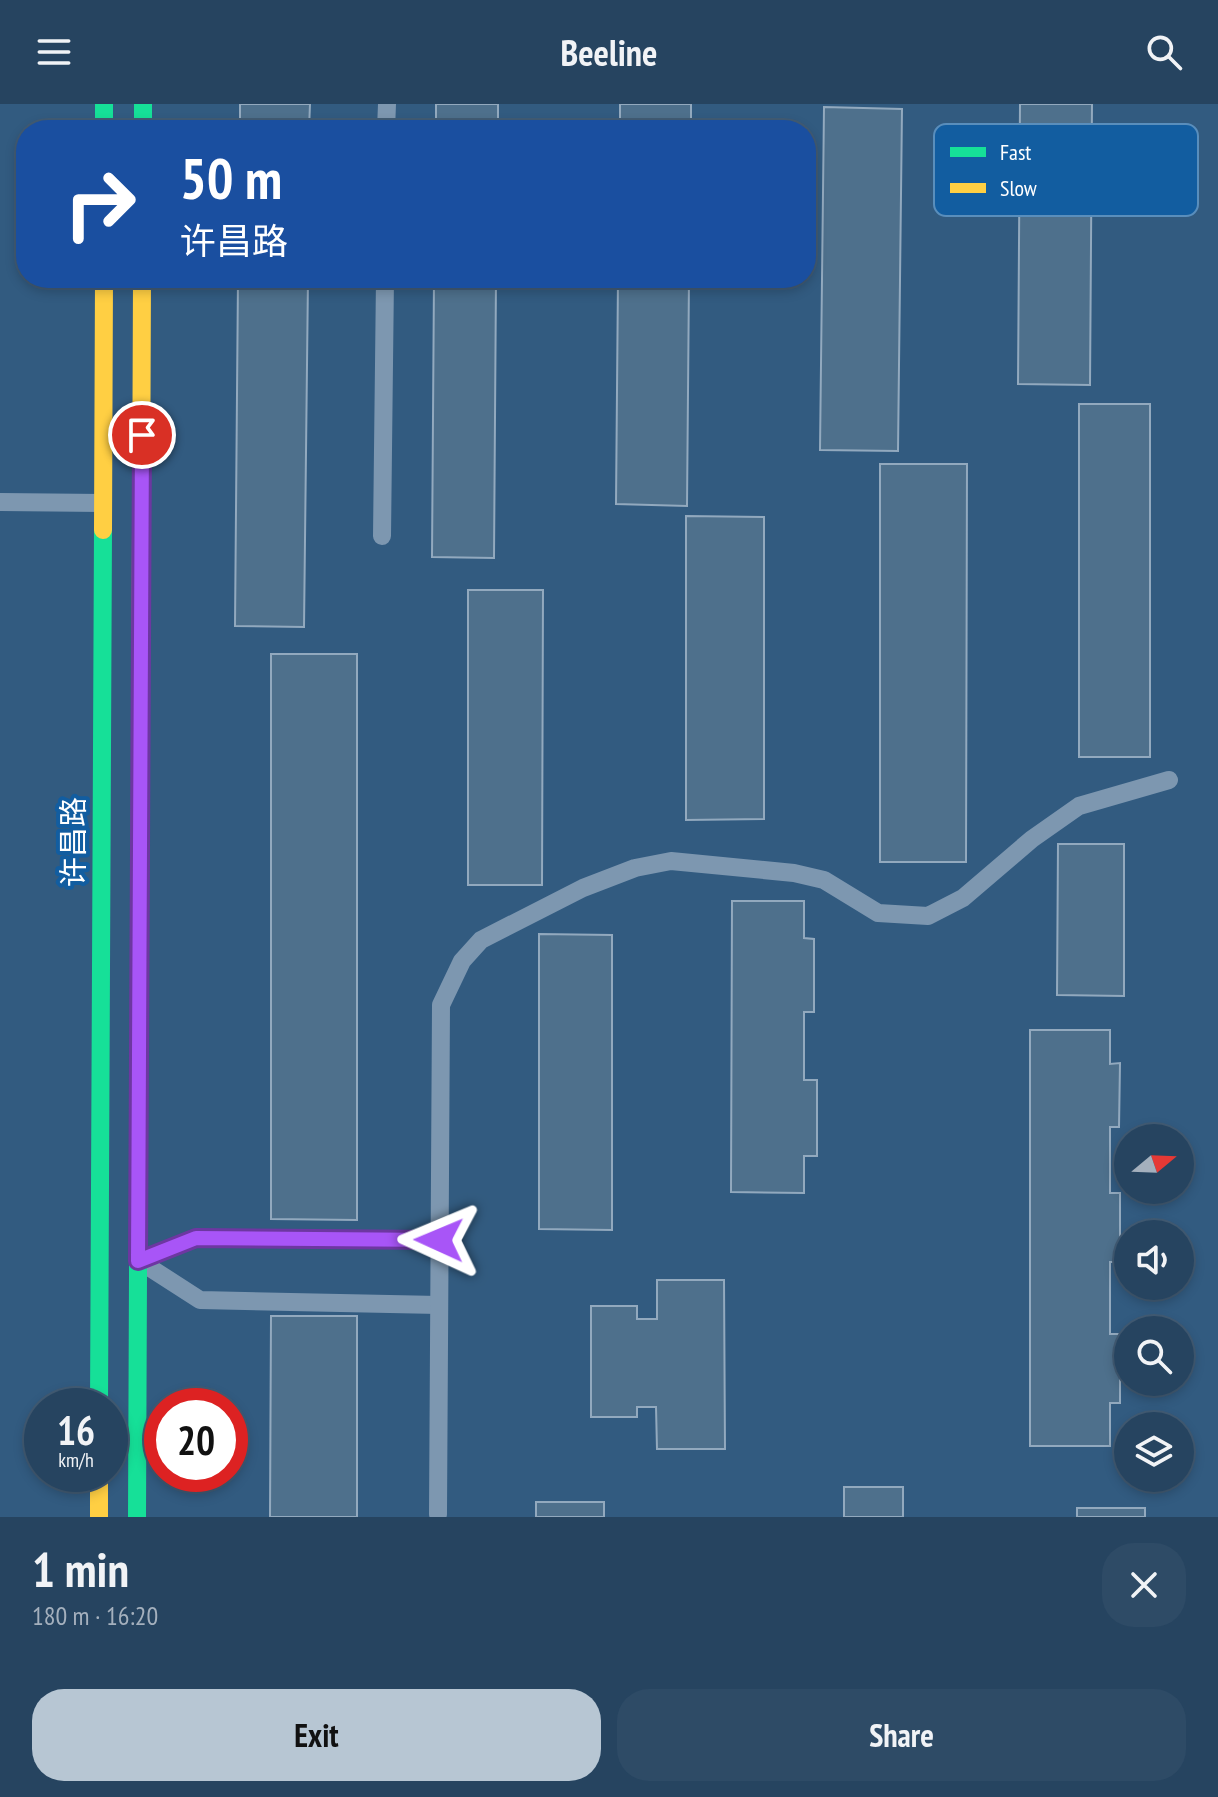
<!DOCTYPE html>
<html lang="en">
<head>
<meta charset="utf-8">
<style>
  body { margin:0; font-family:"PT Sans Narrow","Noto Sans SC",sans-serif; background:#2e4b66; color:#f1f3f6; height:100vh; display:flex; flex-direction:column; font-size:30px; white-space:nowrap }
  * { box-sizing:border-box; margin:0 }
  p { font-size:26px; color:#a4b0bd }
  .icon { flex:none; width:44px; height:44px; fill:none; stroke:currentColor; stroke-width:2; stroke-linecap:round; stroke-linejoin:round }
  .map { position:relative; height:1413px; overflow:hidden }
  .sheet { display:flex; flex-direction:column; background:#264460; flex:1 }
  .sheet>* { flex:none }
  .guide { position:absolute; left:16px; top:16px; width:800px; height:168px; border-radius:32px; box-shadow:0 4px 12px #0003,0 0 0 2px #425c75; background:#1a4fa0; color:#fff; overflow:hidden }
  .needle { width:52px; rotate:71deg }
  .controls { position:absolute; left:1114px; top:1020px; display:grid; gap:16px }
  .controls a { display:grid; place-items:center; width:80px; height:80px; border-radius:50%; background:#264460; box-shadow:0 4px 12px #0003,0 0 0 2px #425c75; font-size:40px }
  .speed { position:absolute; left:24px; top:1284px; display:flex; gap:16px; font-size:40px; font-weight:700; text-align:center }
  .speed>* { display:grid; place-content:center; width:104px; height:104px; border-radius:50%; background:#264460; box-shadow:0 4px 12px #0003,0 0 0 2px #425c75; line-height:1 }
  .speed small { font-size:20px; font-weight:400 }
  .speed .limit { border:12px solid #d22; background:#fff; color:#111 }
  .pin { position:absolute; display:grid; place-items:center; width:68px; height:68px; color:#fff; margin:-34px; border:4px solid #fff; border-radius:50%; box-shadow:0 2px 8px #0007 }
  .me { position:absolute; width:88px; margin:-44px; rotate:271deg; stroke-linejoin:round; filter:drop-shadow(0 0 6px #0008) }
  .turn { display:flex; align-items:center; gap:28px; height:168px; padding:0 32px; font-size:36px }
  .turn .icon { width:104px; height:104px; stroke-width:2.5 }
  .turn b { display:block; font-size:56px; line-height:68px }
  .round { display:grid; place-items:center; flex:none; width:84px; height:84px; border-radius:32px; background:#2e4b66 }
  .summary { display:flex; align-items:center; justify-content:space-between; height:136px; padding:0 32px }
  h1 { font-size:48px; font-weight:600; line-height:60px }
  .primary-button { display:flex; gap:16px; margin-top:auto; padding:16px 32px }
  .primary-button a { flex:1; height:92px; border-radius:32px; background:#b7c6d3; color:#111; font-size:32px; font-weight:600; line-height:92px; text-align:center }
  .primary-button a+a { background:#2e4b66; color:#f1f3f6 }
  header { display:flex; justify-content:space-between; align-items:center; height:104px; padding:0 32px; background:#264460; font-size:36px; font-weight:600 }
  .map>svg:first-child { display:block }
  .building { fill:#4e708c; stroke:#92a9be; stroke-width:2 }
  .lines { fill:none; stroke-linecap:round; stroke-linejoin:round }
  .lane { stroke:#7d97b0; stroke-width:18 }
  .fast { stroke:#16e098; stroke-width:18 }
  .slow { stroke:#ffcf43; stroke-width:18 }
  .route-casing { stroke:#6d37a1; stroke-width:20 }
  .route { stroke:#a855f7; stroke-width:14 }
  .labels { text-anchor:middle; stroke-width:8; stroke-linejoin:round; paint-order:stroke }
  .street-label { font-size:30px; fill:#fff; stroke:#125da0 }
  .key { fill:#125da0; stroke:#598ebc; stroke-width:2 }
  .key-label { font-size:22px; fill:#fff }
</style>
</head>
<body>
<header><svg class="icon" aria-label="menu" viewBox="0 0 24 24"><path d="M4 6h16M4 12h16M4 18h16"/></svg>Beeline<svg class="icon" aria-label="search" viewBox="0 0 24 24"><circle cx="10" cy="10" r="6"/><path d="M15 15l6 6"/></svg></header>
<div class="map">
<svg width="1218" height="1413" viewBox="0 0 1218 1413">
  <rect width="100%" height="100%" fill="#325b80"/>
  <g class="building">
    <path d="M240,0H310L309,26H240Z"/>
    <rect x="436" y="0" width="62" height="26"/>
    <rect x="620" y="0" width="71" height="26"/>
    <path d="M1020,0H1092L1090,281L1018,280Z"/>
    <path d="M824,3L902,5L898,347L820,346Z"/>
    <path d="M238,174H308L304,523L235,522Z"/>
    <path d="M434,174H496L494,454L432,453Z"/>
    <path d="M618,174H689L687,402L616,400Z"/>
    <rect x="1079" y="300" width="71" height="353"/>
    <path d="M880,360H967L966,758H880Z"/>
    <path d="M686,412L764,413V715L686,716Z"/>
    <path d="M468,486H543L542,781H468Z"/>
    <path d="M271,550H357V1116L271,1115Z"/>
    <path d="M1058,740H1124V892L1057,891Z"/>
    <path d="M732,797H804V834L814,835V908H804V976H817V1052H804V1089L731,1088Z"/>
    <path d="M539,830L612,831V1126L539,1125Z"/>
    <path d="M1030,926H1110V960L1120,959L1119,1023H1110V1089H1120V1158H1110V1230H1120V1299H1110V1342H1030Z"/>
    <path d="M657,1176H724L725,1345H657L656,1303H637V1313H591V1202H637V1215H657Z"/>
    <path d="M271,1212H357V1413H270Z"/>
    <rect x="844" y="1383" width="59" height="30"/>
    <rect x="536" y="1398" width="68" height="15"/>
    <rect x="1077" y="1404" width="68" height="9"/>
  </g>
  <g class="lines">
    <g class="lane">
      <path d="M386,26L387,0"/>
      <path d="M0,398L103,399"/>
      <path d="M382,432L385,174"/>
      <path d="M138,1157L196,1134L439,1136"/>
      <path d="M141,1158L200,1196L439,1201"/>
      <path d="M438,1410L441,901L462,857L481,836L583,784L635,764L671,757L794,769L824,776L878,809L928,812L963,794L1032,735L1079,702L1169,676"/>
    </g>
    <g class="fast">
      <path d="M104,0V26"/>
      <path d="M143,0V26"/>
      <path d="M99,1302L103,426"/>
      <path d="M137,1413L140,681"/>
    </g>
    <g class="slow">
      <path d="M103,426L104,174"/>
      <path d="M140,681L142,174"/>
      <path d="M99,1370V1413"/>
    </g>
  </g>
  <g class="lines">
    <g class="route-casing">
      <path id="route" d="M142,331L138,1157L196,1134L439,1136"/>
    </g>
    <use href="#route" class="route"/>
  </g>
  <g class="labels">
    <g class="street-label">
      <text transform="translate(74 738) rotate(-90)" y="10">许昌路</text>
    </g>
  </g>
  <rect x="934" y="20" width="264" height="92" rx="12" class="key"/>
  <rect x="950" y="43" width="36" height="10" fill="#16e098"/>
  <rect x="950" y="79" width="36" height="10" fill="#ffcf43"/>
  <g class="key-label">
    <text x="1000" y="56">Fast</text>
    <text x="1000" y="92">Slow</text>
  </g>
</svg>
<div class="controls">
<a><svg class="needle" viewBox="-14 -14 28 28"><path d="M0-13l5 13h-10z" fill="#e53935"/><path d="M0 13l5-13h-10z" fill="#a4b0bd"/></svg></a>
<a><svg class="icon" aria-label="sound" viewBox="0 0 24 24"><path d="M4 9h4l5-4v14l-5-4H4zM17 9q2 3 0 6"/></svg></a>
<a><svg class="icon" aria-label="search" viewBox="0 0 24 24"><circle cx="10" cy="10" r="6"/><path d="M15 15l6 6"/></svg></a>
<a><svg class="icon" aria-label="layers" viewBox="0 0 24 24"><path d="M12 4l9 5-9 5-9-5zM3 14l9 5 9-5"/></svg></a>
</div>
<div class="speed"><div>16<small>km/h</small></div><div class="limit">20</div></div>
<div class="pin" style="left:142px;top:331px;background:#d93025"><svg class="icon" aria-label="arrive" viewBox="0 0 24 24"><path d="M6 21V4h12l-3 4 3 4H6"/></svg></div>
<svg class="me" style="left:439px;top:1136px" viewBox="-20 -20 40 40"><path d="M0-17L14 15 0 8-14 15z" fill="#a855f7" stroke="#fff" stroke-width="4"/></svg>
<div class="guide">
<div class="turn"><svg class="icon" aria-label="right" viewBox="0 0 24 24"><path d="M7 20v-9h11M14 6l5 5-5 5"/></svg><div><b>50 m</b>许昌路</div></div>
</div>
</div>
<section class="sheet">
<div class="summary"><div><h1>1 min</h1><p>180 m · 16:20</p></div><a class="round"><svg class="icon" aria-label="close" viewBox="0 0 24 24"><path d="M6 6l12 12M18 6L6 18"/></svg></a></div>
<div class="primary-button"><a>Exit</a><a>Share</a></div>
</section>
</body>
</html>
